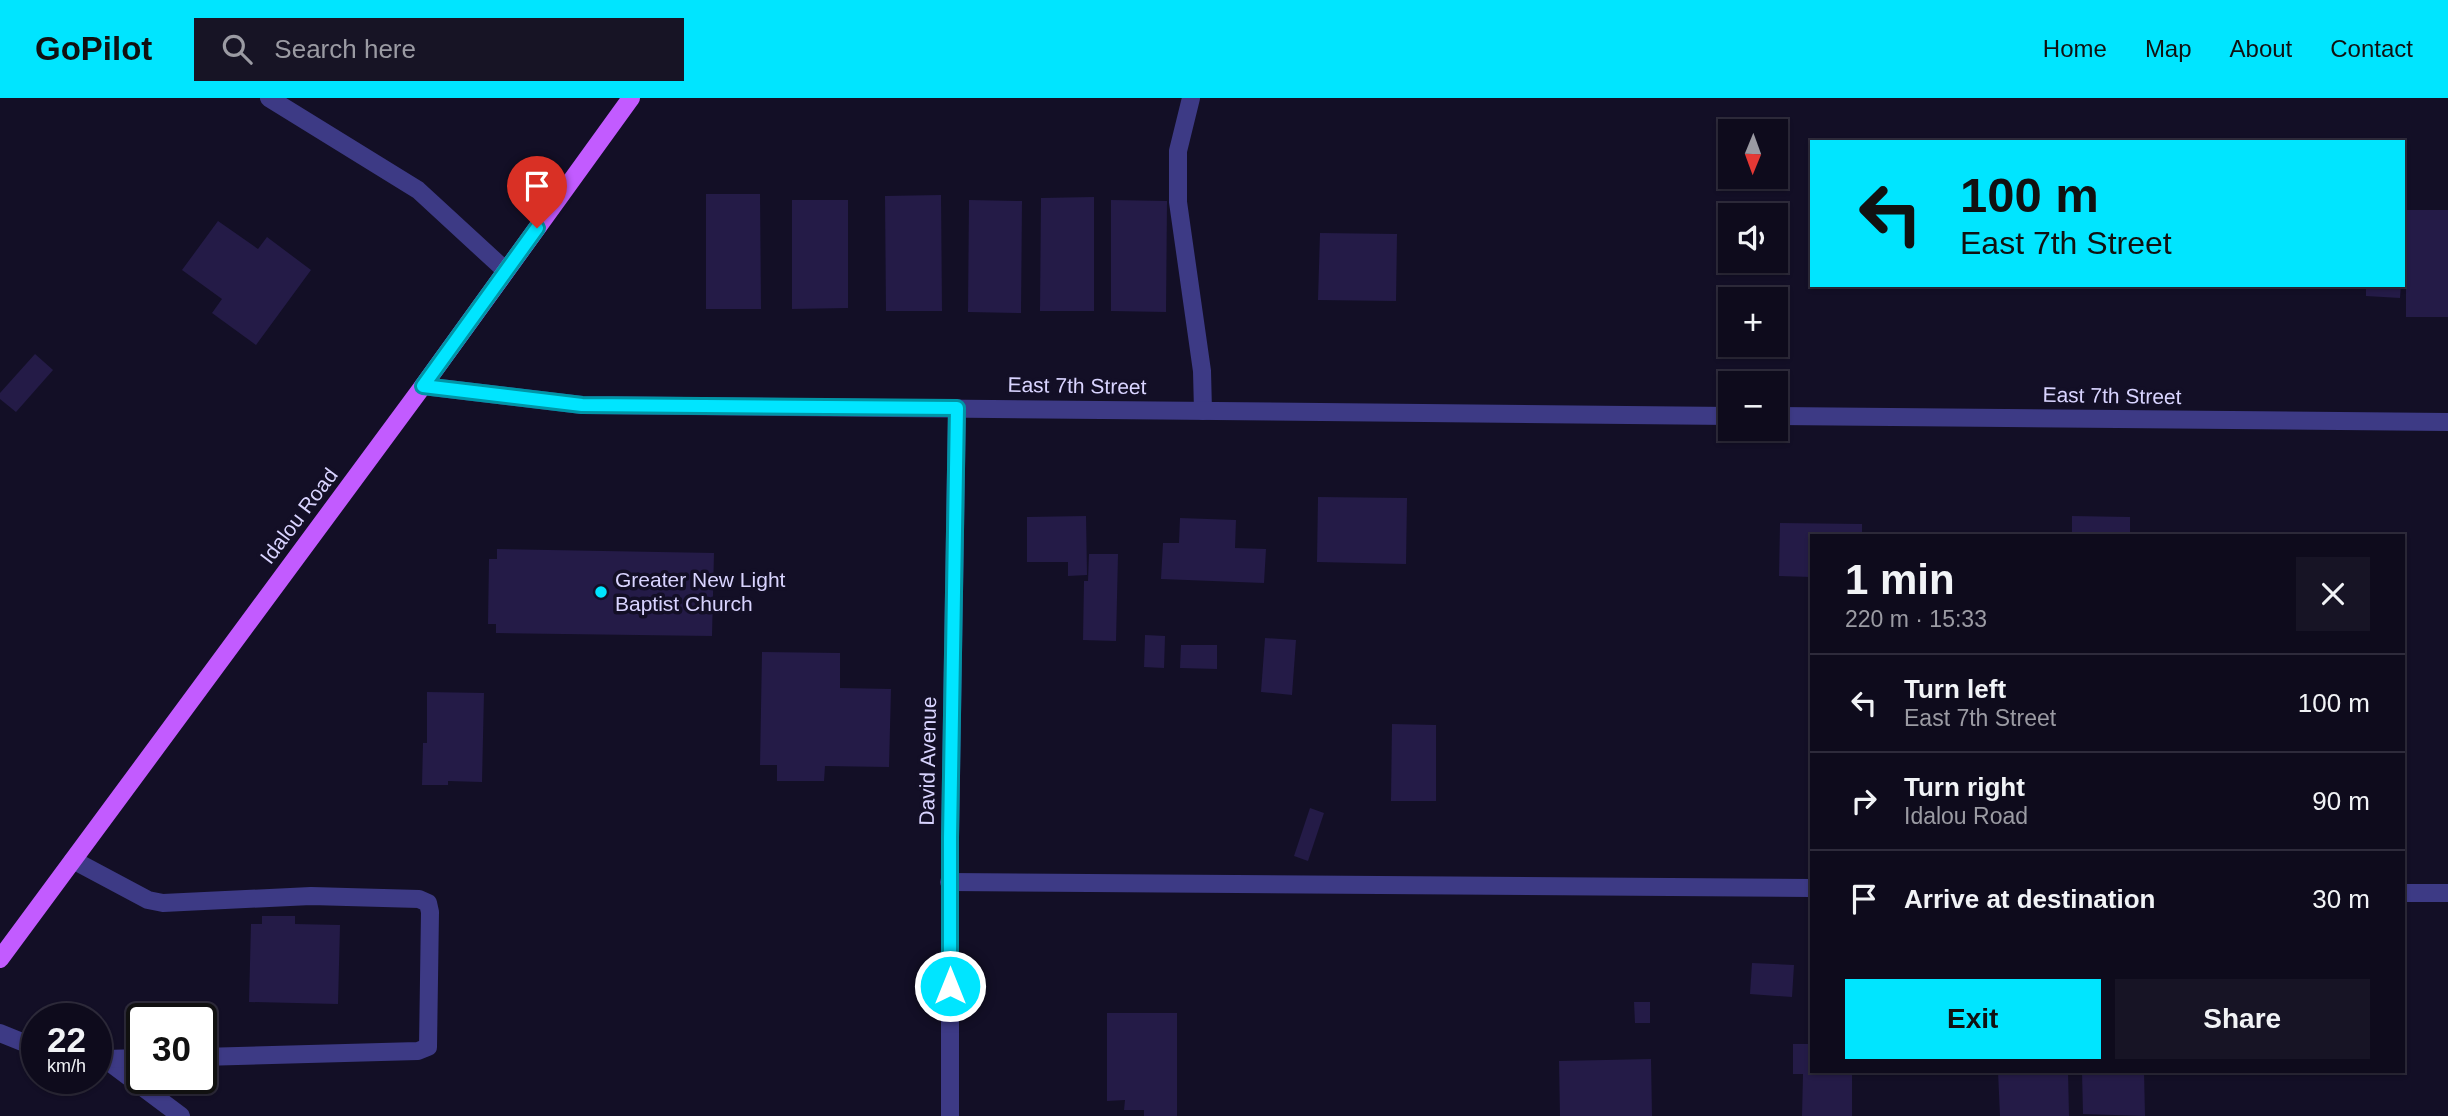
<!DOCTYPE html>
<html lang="en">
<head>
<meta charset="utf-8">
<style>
  body { margin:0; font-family:Helvetica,sans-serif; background:#171425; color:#f1f3f6; height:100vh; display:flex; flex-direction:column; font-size:26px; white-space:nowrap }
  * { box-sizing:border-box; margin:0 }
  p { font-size:23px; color:#9b9ba3 }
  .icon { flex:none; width:38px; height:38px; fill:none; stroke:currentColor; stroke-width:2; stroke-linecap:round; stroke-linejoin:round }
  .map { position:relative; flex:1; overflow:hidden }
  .drawer { position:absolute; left:1810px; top:436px; width:595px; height:539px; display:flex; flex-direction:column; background:#0e0b1c; border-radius:0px; box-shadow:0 2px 5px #0004,0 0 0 2px #2e2b3b }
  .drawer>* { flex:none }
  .banner { position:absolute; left:1810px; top:42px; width:595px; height:147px; border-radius:0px; box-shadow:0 2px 5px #0004,0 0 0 2px #2e2b3b; background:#00e5ff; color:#111; overflow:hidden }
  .needle { width:46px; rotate:181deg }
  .fabs { position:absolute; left:1718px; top:21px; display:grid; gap:14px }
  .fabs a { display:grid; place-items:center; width:70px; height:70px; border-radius:0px; background:#0e0b1c; box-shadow:0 2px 5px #0004,0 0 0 2px #2e2b3b; font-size:35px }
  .speed { position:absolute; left:21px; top:905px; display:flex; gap:14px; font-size:35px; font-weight:700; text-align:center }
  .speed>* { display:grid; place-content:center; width:91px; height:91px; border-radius:50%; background:#0e0b1c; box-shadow:0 2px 5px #0004,0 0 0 2px #2e2b3b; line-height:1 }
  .speed small { font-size:18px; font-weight:400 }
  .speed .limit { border:4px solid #111; border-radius:10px; background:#fff; color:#111 }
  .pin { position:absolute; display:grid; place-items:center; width:60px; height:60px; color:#fff; margin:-72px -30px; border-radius:50% 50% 50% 0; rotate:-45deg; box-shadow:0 0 7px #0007 }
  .pin .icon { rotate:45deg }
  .me { position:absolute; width:77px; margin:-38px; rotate:0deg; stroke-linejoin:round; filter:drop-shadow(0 0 5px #0008) }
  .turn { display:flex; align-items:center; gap:24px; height:147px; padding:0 35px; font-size:32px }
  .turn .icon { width:91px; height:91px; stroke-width:2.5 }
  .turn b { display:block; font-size:49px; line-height:60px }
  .round { display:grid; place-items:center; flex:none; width:74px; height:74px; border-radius:0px; background:#171425 }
  .overview { display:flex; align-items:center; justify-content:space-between; height:119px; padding:0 35px }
  h1 { font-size:42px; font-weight:700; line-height:52px }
  .button { display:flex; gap:14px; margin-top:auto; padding:14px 35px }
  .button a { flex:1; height:80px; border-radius:0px; background:#00e5ff; color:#111; font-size:28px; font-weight:700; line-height:80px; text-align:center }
  .button a+a { background:#171425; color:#f1f3f6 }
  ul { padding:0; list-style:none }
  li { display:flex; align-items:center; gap:21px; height:98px; padding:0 35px; border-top:2px solid #2e2b3b }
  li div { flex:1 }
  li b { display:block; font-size:26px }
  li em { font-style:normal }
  header { display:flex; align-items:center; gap:42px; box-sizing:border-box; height:98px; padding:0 35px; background:#00e5ff; color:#111 }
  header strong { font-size:33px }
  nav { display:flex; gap:38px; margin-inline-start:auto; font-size:24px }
  .search { width:490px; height:63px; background:#171425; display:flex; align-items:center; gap:18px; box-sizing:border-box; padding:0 24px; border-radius:0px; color:#9b9ba3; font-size:26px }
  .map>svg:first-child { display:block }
  .building { fill:#241b47 }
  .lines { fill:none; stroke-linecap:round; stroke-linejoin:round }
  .lane { stroke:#3d3a85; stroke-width:18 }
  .street { stroke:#3d3a85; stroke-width:18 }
  .primary { stroke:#c25bff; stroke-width:18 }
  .route-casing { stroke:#0095a6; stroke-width:18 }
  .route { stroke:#00e5ff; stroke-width:12 }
  .poi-dot { fill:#00e5ff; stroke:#130f26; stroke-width:2.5 }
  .labels { text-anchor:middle; stroke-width:7; stroke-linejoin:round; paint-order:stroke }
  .street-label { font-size:21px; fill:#d9d4ff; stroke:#130f26 }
  .poi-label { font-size:21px; fill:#d9d4ff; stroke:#130f26; text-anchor:start }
</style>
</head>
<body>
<header>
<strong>GoPilot</strong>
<div class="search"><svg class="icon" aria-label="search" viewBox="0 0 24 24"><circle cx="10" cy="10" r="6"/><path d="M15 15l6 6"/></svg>Search here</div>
<nav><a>Home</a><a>Map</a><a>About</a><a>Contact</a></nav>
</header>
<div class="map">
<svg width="2448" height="1018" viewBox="0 0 2448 1018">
  <rect width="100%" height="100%" fill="#130f26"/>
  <g class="building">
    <path d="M706,96H760L761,211H706Z"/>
    <path d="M941,97L942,213H886L885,98Z"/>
    <path d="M1094,99V213H1040L1041,100Z"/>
    <path d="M792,102H848V210L792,211Z"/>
    <path d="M969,102L1022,103L1021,215L968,214Z"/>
    <path d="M1111,102L1167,103L1166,214L1111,213Z"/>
    <rect x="2406" y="112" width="42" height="107"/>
    <path d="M218,123L258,151L267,139L311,172L256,247L212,215L222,201L182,172Z"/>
    <path d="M1320,135L1397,136L1396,203L1318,202Z"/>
    <path d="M2366,187H2401L2400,200L2366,198Z"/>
    <path d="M35,256L53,272L16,314L0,301V295Z"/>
    <path d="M1318,399L1407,400L1406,466L1317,464Z"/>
    <path d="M1086,418L1087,477L1068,478V464H1027V419Z"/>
    <path d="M2072,418L2130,419V438H2072Z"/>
    <path d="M1180,420L1236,422L1235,450L1266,451L1264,485L1161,481L1163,445H1179Z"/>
    <path d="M1780,425L1862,426V438H1811V479L1779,478Z"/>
    <path d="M497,451L714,455L712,538L496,535V526H488L489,461H497Z"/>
    <path d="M1089,456H1118L1116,543L1083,542L1084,483H1088Z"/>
    <path d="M1145,537L1165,538L1164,570L1144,569Z"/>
    <path d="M1265,540L1296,542L1292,597L1261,594Z"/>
    <path d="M1181,547H1217V571L1180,570Z"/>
    <path d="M762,554L840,555V590L891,591L889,669L825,668L824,683H777V667H760Z"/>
    <path d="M427,594L484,595L482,684L448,683V687H422L423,645H427Z"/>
    <path d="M1392,626L1436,627V703H1391Z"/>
    <path d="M1310,710L1324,715L1308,763L1294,758Z"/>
    <path d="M262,818H295V826L340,827L338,906L249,904L251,826H262Z"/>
    <path d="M1752,865L1794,867L1792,899L1750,896Z"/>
    <path d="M1634,904H1650V925H1635Z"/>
    <path d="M1107,915H1177V1018H1144V1012H1124L1125,1002L1107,1003Z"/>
    <path d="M1793,946H1811V973H1852V1018H1802L1803,976H1793Z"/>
    <path d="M1651,961L1652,1018H1560L1559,963Z"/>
    <path d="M1998,973H2068L2069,1018H2000Z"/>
    <path d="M2082,973H2144L2145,1018L2083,1016Z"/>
  </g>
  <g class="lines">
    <g class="lane">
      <path d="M1191,0L1178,53V104L1202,273L1203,313"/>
      <path d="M73,762L148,802L163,805L311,798L419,801L428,805L430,814L428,949L418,953L201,959"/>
      <path d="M949,784L1811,790"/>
      <path d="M2403,795H2448"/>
      <path d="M0,935L37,950"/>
      <path d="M96,961H105L181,1018"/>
      <path d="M105,961L142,960"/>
    </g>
    <g class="street">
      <path d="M269,0L418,92L506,173"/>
      <path d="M423,288L582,307L1731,318"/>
      <path d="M1776,318L2448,324"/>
      <path d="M950,1018V740L957,310"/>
    </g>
    <path class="primary" d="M0,861L423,288L631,0"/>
  </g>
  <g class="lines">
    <g class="route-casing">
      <path id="route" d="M537,130L423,288L582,307L957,310L950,740V888"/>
    </g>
    <use href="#route" class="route"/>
  </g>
  <circle class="poi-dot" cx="601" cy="494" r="7"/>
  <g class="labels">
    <g class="street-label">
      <text transform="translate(1077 288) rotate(1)" y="7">East 7th Street</text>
      <text transform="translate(2112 298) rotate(1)" y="7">East 7th Street</text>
      <text transform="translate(299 418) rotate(-53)" y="7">Idalou Road</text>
      <text transform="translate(928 663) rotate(-89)" y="7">David Avenue</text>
    </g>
    <g class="poi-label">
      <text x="615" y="489">Greater New Light<tspan x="615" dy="24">Baptist Church</tspan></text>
    </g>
  </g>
</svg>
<div class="fabs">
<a><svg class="needle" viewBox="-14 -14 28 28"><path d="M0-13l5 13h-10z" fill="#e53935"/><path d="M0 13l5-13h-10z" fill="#9b9ba3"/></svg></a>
<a><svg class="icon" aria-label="sound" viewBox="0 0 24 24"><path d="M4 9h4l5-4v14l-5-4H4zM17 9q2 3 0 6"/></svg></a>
<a>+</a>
<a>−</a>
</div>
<div class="speed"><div>22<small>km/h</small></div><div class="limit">30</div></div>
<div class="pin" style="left:537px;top:130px;background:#d93025"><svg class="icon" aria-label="arrive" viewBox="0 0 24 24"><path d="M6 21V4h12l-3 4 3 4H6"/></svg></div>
<svg class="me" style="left:950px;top:888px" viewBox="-20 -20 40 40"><circle r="17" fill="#00e5ff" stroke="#fff" stroke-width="3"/><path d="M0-11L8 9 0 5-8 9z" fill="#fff"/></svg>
<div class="banner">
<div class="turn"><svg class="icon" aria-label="left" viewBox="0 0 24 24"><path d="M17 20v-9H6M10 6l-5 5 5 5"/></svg><div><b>100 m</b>East 7th Street</div></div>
</div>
<section class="drawer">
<div class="overview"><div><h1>1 min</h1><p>220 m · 15:33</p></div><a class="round"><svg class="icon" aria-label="close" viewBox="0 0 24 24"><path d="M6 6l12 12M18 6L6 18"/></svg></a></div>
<ul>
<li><svg class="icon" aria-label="left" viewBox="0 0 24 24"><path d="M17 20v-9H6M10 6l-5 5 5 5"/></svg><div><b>Turn left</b><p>East 7th Street</p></div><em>100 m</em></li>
<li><svg class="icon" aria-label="right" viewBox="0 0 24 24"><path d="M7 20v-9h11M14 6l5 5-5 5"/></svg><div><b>Turn right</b><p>Idalou Road</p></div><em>90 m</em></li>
<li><svg class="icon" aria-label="arrive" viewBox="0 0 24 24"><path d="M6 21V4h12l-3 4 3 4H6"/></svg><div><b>Arrive at destination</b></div><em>30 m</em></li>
</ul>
<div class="button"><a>Exit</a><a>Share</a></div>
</section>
</div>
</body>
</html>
